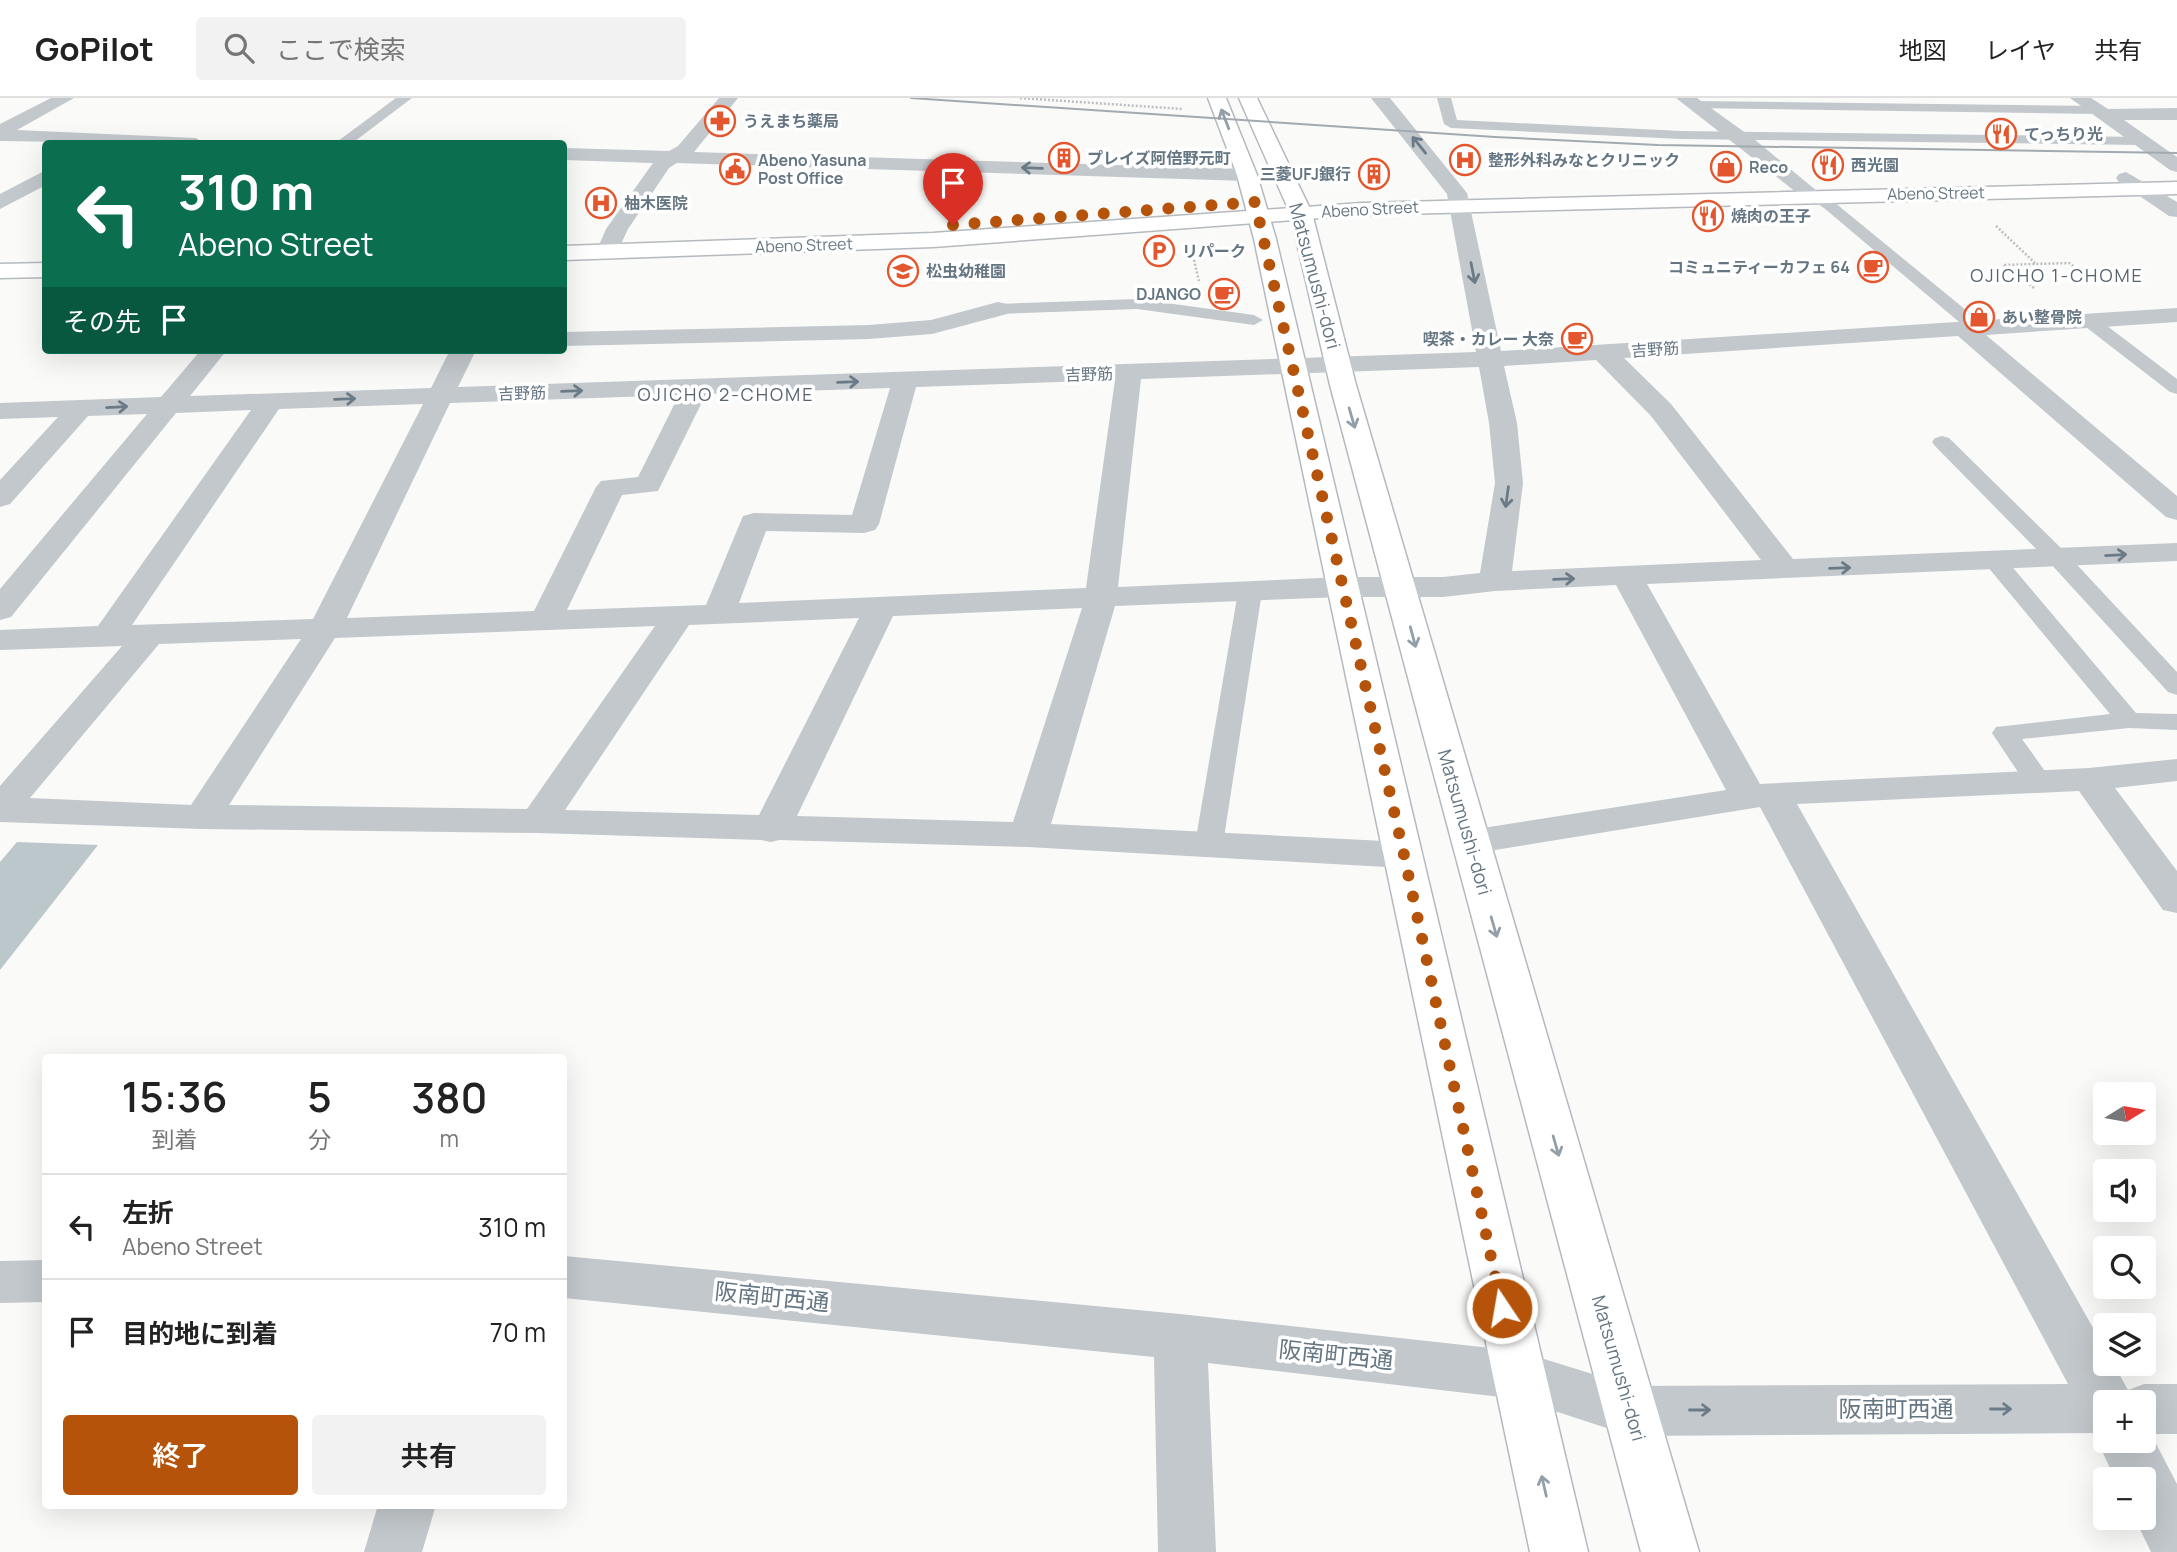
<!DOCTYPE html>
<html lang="ja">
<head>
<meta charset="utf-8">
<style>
  body { margin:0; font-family:Manrope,"Noto Sans JP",sans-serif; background:#f2f2f2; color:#222; height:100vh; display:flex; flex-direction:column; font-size:26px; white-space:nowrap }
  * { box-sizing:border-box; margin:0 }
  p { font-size:23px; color:#767676 }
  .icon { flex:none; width:38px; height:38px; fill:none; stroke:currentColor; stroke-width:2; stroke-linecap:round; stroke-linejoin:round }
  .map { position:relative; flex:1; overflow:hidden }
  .panel { position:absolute; left:42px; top:956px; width:525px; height:455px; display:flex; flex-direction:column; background:#fff; border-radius:7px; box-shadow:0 7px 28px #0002 }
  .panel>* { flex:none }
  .hud { position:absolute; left:42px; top:42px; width:525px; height:214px; border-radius:7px; box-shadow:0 7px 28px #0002; background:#0b6e4f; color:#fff; overflow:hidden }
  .needle { width:46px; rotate:79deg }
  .controls { position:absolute; left:2093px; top:984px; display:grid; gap:14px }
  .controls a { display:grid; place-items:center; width:63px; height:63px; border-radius:7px; background:#fff; box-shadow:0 7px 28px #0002; font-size:35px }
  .pin { position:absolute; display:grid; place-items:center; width:60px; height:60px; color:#fff; margin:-72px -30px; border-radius:50% 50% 50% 0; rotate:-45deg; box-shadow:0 0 7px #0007 }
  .pin .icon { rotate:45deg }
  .me { position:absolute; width:77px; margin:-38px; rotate:348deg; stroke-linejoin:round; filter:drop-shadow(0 0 5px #0008) }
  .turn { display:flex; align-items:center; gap:24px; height:147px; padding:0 21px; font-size:32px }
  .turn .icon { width:91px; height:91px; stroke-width:2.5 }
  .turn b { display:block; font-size:49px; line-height:60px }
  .then { display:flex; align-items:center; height:66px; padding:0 21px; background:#0003; gap:14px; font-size:26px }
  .eta { display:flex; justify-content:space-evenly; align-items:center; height:119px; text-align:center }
  .eta b { font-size:42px; font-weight:600; line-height:49px }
  .action { display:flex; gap:14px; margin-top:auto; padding:14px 21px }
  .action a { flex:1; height:80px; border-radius:7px; background:#b45309; color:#fff; font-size:28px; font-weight:600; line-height:80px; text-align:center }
  .action a+a { background:#f2f2f2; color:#222 }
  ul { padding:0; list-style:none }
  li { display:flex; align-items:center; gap:21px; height:105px; padding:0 21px; border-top:2px solid #e0e0e0 }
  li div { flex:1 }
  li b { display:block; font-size:26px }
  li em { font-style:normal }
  header { display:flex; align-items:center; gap:42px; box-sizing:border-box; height:98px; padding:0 35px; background:#fff; border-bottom:2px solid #e0e0e0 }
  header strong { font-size:33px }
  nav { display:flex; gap:38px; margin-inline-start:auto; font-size:24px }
  .search { width:490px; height:63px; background:#f2f2f2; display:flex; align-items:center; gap:18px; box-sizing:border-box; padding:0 24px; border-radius:7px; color:#767676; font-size:26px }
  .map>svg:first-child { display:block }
  .water { fill:#bbc7cb }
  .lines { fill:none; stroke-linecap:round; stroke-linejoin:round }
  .secondary-casing { stroke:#b3babf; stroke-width:3 }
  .primary-casing { stroke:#b5babe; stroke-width:3 }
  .path { stroke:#bbbfc2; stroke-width:2.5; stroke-dasharray:2 2; stroke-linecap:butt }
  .lane { fill:#c3c8cc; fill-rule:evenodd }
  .street { fill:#c3c8cc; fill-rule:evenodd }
  .secondary { fill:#fff; fill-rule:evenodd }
  .primary { fill:#fff; fill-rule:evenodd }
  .tram { stroke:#a2aab0; stroke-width:2 }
  .oneway { stroke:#939fa8 }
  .oneway2 { stroke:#6a7a87 }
  .route { stroke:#b45309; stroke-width:12; stroke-dasharray:0 21.6 }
  .labels { text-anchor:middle; stroke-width:7; stroke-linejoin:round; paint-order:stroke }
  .far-poi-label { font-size:16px; font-weight:bold; fill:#657683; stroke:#fff; text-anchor:start }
  .far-street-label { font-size:16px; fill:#657683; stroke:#fff }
  .far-neighbourhood-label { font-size:18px; letter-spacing:2px; fill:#57646e; stroke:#fff }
  .street-label { font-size:19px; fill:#657683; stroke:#fff }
  .near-street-label { font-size:23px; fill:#657683; stroke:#fff }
</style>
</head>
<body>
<header>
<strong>GoPilot</strong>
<div class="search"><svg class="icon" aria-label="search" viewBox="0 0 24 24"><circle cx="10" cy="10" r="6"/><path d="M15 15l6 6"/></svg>ここで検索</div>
<nav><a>地図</a><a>レイヤ</a><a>共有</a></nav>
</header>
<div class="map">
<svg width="2177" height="1454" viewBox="0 0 2177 1454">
  <rect width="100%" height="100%" fill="#fafaf8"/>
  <path class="water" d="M17,744L98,747L0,872V764Z"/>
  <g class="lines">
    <g class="secondary-casing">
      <g id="secondary">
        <path d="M1208,0H1226L1257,77L1276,141L1588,1454H1530L1254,141L1237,77Z"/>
        <path d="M1239,0H1257L1312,115L1356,287L1699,1454H1641L1330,287L1290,115Z"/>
      </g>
    </g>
    <g class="primary-casing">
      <g id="primary">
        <path d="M2177,84V96L1362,117L933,149L564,162V148L933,135L1362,105Z"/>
        <path d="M46,165V179L0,180V166Z"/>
      </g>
    </g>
    <g class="path">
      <path d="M1020,0L1183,11"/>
      <path d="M1996,128L2035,165"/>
      <path d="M1193,158L1199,183"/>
      <path d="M2034,190L2003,167L2069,165L2098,186"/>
    </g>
    <g class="lane">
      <path d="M396,0H412L351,46H334Z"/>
      <path d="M1437,0H1451L1457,22L1681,33L2140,39L2147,43L2140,47L1681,41L1451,30L1444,26Z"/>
      <path d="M1695,3L2096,8L2103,12L2096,16L1690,10V4Z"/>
      <path d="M1813,93L1834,104L1983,226L1986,230L1983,234H1971L1824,110L1805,98Z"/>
      <path d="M1137,201L1254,217L1263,222L1254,227L1137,211L998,216L989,211L998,206Z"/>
      <path d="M2088,217L2094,218L2177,281V296L2170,294L2082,226L2079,222L2082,218Z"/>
      <path d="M1942,338L1949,340L2066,455L2177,574V597L2168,594L2050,465L1935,348L1932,344L1935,340Z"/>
      <path d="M1995,456L2003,458L2136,615L2177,616V632L2129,630L2022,641L2052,683L2048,689L2038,691L2028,689L1992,635L1996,629L2110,616L1987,468L1984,463L1987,458Z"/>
      <path d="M1250,487L1258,489L1262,494L1223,746L1219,752L1209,755L1199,752L1195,746L1238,494L1242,489Z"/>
    </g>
    <g class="street">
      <path d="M51,0H74L17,32L196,40L205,46L0,43V26Z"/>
      <path d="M719,0H738L694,54L1247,71L1254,73L1257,77L1254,81L1247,83L677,65L669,70L628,131L615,159H599L596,154L606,131L653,65L564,62V50L669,53L678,48Z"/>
      <path d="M1371,0H1390L1467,95L1501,253L2177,210V224L1986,237L2177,398V422L2166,419L1958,238L1624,260L1671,306L1793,461L2177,445V463L1647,486L1760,686L2089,670L2177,661V683L2115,690L2177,773V815L2163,812L2079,693L1797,706L2105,1251V1265H2113L2128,1292L2144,1286H2177V1336H2151L2177,1386V1454H2151L2134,1419H2144V1381H2115L2097,1342L2101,1335L1631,1338L1518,1301L1208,1265L1216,1454H1158L1154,1259L564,1200V1158L1180,1216L1518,1253L1631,1288L2068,1286L1760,709L1470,756L1456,753L1451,744L1456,735L1470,732L1726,692L1616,487L1495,493L1443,499H1342L1115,508L1051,726L1404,744L1418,748L1424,757L1418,766L1404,770L1028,749L779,742L771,744L761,742L538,735L202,731L0,724V688L122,548L0,552V532L98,528L251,312L176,315L11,519L0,522V491L147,316L88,318L10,406L0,409V382L58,319L0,321V305L161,299L201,252H227L190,298L431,290L450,252H476L458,289L1476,254L1447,96ZM1596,262L1651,318L1761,462L1512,473L1523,385L1517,325L1504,268ZM1479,269L1489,325L1495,385L1480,475L1443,479H1342L1118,489L1141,281ZM1115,282L1086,490L739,505L766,433L864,435L875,432L879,426L916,289ZM890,290L852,417L754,415L743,418L706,507L567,512L622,397L658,393L706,296ZM679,297L638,379L601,383L596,389L534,513L347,520L450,305ZM423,306L313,521L132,527L279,311ZM1082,510L1013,724L797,718L893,518ZM859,520L759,717L565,712L689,527ZM655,528L527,711L229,707L335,540ZM301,541L191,707L30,700L159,546ZM2105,1304H2144V1342H2105Z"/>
      <path d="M1676,0H1697L1754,41L1823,98L1820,102H1806Z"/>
      <path d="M2070,0H2091L2108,11L2177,10V22H2124L2177,59V74L2170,72Z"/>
      <path d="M46,72V87L0,111V96Z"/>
      <path d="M2126,74L2177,104V119L2169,118L2119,84L2116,80L2119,76Z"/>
      <path d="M998,204L1007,206L1010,211L1007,216L932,236L869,241L564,248V234L869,227L931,222Z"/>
      <path d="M46,1162V1204L0,1205V1163Z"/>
      <path d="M378,1407H436L422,1454H364Z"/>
    </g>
    <use href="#secondary" class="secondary"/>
    <use href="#primary" class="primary"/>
    <path class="tram" d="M911,0L1495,39L1658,47L2177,55"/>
  </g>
  <defs><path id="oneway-shaft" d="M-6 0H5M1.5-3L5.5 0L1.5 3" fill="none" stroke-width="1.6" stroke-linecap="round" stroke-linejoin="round" transform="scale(1.75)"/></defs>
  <g class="oneway">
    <use href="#oneway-shaft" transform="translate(1225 21) rotate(-111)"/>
    <use href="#oneway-shaft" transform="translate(1352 320) rotate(74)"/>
    <use href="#oneway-shaft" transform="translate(1413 539) rotate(75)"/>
    <use href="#oneway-shaft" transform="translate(1494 829) rotate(74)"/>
    <use href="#oneway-shaft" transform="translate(1556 1048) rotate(74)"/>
    <use href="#oneway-shaft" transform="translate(1544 1388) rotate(-103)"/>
  </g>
  <g class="oneway2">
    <use href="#oneway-shaft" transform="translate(1419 47) rotate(-129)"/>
    <use href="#oneway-shaft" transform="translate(1032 70) rotate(-178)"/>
    <use href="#oneway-shaft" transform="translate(1473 175) rotate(79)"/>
    <use href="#oneway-shaft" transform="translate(848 284) rotate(-2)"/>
    <use href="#oneway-shaft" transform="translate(572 293) rotate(-2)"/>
    <use href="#oneway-shaft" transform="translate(345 301) rotate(-2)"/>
    <use href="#oneway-shaft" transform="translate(117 309) rotate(-3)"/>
    <use href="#oneway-shaft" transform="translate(1507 399) rotate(98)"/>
    <use href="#oneway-shaft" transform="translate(2116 457) rotate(-3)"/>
    <use href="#oneway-shaft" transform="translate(1840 470) rotate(-2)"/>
    <use href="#oneway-shaft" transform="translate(1564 481) rotate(-2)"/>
    <use href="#oneway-shaft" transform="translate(2001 1311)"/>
    <use href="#oneway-shaft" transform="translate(1700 1312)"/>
  </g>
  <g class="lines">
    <path class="route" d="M953,127L1255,104L1404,757L1502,1210"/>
  </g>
  <defs>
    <g id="pharmacy-ring" transform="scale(1.575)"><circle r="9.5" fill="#fff" stroke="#e4572e" stroke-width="1.5"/><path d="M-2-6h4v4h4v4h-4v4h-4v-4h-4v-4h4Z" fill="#e4572e"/></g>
    <g id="restaurant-ring" transform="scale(1.575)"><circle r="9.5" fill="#fff" stroke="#e4572e" stroke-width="1.5"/><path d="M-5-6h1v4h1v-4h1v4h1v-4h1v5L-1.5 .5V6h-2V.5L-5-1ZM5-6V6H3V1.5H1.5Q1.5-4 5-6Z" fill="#e4572e"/></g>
    <g id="building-ring" transform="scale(1.575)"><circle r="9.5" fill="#fff" stroke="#e4572e" stroke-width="1.5"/><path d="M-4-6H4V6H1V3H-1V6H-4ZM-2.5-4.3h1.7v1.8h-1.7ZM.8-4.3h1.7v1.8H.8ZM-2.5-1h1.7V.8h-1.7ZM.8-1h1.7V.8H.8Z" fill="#e4572e"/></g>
    <g id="hospital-ring" transform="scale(1.575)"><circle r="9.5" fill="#fff" stroke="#e4572e" stroke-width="1.5"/><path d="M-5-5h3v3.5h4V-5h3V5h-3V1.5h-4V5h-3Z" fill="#e4572e"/></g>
    <g id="shop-ring" transform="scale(1.575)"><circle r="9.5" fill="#fff" stroke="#e4572e" stroke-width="1.5"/><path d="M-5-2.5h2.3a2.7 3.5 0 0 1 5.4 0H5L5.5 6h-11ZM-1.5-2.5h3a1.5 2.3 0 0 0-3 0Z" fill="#e4572e"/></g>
    <g id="civic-ring" transform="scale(1.575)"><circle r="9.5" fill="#fff" stroke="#e4572e" stroke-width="1.5"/><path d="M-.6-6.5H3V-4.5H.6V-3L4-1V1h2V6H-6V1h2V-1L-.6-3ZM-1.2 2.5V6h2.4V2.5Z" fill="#e4572e"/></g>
    <g id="parking-ring" transform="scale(1.575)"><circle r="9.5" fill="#fff" stroke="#e4572e" stroke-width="1.5"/><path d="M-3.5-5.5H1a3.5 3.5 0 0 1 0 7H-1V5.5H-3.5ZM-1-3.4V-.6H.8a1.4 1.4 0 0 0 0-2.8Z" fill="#e4572e"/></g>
    <g id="cafe-ring" transform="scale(1.575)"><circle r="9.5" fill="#fff" stroke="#e4572e" stroke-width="1.5"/><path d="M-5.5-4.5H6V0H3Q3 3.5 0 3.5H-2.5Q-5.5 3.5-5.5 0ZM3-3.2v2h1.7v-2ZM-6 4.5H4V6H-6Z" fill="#e4572e"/></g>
    <g id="school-ring" transform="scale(1.575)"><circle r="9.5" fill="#fff" stroke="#e4572e" stroke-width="1.5"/><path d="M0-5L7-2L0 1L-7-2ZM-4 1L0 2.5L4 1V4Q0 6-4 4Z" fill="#e4572e"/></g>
  </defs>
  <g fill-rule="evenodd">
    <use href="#pharmacy-ring" x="720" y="23"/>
    <use href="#restaurant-ring" x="2001" y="36"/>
    <use href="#building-ring" x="1064" y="60"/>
    <use href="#hospital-ring" x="1465" y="62"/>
    <use href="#restaurant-ring" x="1828" y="67"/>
    <use href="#shop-ring" x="1726" y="69"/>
    <use href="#civic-ring" x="735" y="71"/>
    <use href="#building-ring" x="1374" y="76"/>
    <use href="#hospital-ring" x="601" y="105"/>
    <use href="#restaurant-ring" x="1708" y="118"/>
    <use href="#parking-ring" x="1159" y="153"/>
    <use href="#cafe-ring" x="1873" y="169"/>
    <use href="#school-ring" x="903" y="173"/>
    <use href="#cafe-ring" x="1224" y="196"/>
    <use href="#shop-ring" x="1979" y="219"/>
    <use href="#cafe-ring" x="1577" y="241"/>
  </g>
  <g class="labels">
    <g class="far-poi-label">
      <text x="743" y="29">うえまち薬局</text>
      <text x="2024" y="42">てっちり光</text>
      <text x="1087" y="66">プレイズ阿倍野元町</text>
      <text x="758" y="68">Abeno Yasuna<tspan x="758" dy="18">Post Office</tspan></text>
      <text x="1488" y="68">整形外科みなとクリニック</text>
      <text x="1851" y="73">西光園</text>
      <text x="1749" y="75">Reco</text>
      <text x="1351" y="82" text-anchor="end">三菱UFJ銀行</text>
      <text x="624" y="111">柚木医院</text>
      <text x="1731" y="124">焼肉の王子</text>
      <text x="1182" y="159">リパーク</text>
      <text x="1850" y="175" text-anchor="end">コミュニティーカフェ 64</text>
      <text x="926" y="179">松虫幼稚園</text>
      <text x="1201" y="202" text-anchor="end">DJANGO</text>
      <text x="2002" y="225">あい整骨院</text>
      <text x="1554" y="247" text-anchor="end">喫茶・カレー 大奈</text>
    </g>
    <g class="far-street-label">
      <text transform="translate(1936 95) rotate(-1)" y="6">Abeno Street</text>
      <text transform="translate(1370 111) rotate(-3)" y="6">Abeno Street</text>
      <text transform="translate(804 147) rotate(-2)" y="6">Abeno Street</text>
      <text transform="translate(1655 251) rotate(-4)" y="6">吉野筋</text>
      <text transform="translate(1089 276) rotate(-2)" y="6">吉野筋</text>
      <text transform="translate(522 295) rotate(-2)" y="6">吉野筋</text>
    </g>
    <g class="far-neighbourhood-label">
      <text x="2057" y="184">OJICHO 1-CHOME</text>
      <text x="726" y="303">OJICHO 2-CHOME</text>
    </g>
    <g class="street-label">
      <text transform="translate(1315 178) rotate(75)" y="7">Matsumushi-dori</text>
      <text transform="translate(1465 724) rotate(74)" y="7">Matsumushi-dori</text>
      <text transform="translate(1619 1270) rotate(74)" y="7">Matsumushi-dori</text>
    </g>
    <g class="near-street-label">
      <text transform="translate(772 1199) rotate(6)" y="8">阪南町西通</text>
      <text transform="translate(1336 1257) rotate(6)" y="8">阪南町西通</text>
      <text x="1896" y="1319">阪南町西通</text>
    </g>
  </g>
</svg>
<div class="controls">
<a><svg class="needle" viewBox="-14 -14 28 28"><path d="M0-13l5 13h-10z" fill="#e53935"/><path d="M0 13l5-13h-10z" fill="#767676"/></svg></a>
<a><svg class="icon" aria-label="sound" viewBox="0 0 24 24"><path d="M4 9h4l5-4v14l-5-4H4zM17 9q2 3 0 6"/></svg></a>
<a><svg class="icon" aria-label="search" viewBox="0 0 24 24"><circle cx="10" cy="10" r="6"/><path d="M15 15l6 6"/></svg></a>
<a><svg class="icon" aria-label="layers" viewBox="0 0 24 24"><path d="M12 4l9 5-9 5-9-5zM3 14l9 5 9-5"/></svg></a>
<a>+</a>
<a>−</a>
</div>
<div class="pin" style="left:953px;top:127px;background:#d93025"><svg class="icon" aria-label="arrive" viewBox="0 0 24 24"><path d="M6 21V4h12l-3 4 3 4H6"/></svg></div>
<svg class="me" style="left:1502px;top:1210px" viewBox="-20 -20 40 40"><circle r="17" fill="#b45309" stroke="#fff" stroke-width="3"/><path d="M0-11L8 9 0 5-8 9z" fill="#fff"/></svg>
<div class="hud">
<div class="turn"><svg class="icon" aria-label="left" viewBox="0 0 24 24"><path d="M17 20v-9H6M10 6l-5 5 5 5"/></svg><div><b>310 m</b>Abeno Street</div></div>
<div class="then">その先<svg class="icon" aria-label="arrive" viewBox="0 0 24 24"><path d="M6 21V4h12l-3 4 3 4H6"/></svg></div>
</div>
<section class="panel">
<div class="eta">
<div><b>15:36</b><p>到着</p></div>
<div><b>5</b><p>分</p></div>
<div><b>380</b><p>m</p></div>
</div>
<ul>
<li><svg class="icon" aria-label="left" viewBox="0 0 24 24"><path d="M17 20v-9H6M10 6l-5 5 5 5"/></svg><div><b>左折</b><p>Abeno Street</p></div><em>310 m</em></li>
<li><svg class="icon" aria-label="arrive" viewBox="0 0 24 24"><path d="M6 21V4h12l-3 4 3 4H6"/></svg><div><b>目的地に到着</b></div><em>70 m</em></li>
</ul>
<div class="action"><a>終了</a><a>共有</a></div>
</section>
</div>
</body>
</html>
